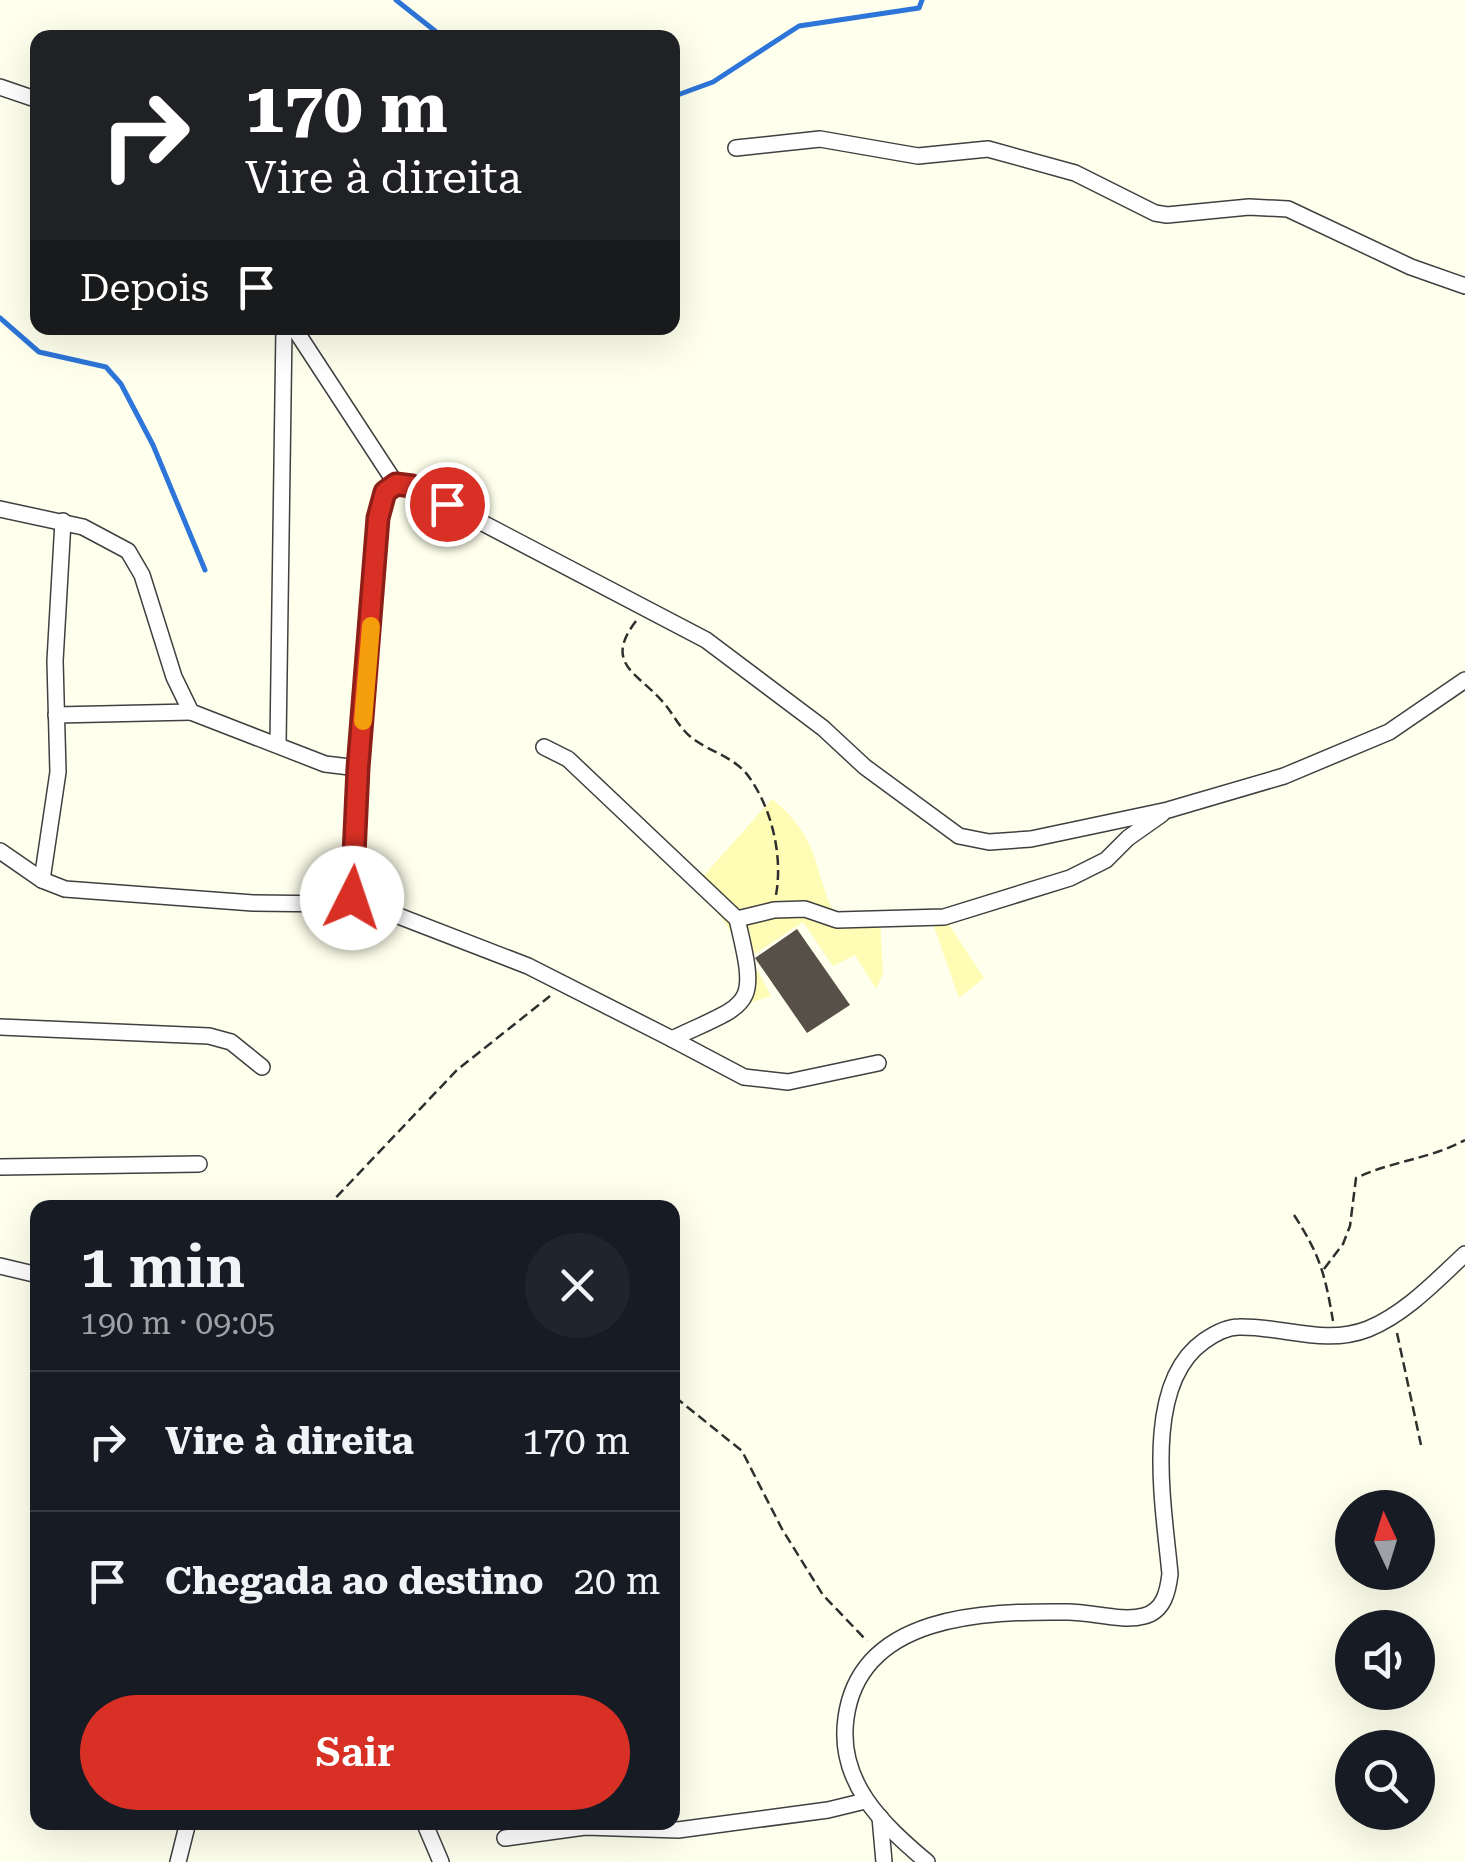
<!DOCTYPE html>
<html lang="pt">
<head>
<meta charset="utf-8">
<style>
  body { margin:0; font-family:"Roboto Serif",serif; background:#20242c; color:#f1f3f6; height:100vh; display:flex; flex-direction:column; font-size:38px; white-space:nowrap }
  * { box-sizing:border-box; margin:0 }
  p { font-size:32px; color:#9ea1a6 }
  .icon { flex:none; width:55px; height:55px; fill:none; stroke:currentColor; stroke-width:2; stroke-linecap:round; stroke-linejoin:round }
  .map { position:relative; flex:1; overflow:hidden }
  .drawer { position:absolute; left:30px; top:1200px; width:650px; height:630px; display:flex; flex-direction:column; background:#171b24; border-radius:20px; box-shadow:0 10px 40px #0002 }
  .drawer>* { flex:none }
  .guide { position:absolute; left:30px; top:30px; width:650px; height:305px; border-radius:20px; box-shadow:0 10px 40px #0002; background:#202124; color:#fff; overflow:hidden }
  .needle { width:65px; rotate:356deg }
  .controls { position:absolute; left:1335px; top:1490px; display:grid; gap:20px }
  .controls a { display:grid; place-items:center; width:100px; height:100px; border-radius:50%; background:#171b24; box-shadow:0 10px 40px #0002; font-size:50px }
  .pin { position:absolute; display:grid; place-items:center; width:85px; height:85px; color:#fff; margin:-42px; border:5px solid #fff; border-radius:50%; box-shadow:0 2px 10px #0007 }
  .me { position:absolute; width:110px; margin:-55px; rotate:4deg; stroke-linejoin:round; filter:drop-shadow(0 0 8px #0008) }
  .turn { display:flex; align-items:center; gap:35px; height:210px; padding:0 50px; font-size:45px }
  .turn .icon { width:130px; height:130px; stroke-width:2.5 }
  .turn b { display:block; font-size:70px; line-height:85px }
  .then { display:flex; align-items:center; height:95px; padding:0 50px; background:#0003; gap:20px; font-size:38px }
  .round { display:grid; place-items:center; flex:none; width:105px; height:105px; border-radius:52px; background:#20242c }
  .overview { display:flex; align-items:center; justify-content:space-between; height:170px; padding:0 50px }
  h1 { font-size:60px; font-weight:600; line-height:75px }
  .primary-button { display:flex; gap:20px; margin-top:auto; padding:20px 50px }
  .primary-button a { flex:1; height:115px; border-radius:60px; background:#d93025; color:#fff; font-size:40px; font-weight:600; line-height:115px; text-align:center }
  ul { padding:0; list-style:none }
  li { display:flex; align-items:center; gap:30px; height:140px; padding:0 50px; border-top:2px solid #363941 }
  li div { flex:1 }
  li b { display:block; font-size:38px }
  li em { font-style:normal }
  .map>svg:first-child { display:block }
  .sand { fill:#fffcb5 }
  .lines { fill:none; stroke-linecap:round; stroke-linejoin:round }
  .stream { stroke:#2d75d8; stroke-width:5 }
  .building { fill:#575048 }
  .minor-casing { stroke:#404040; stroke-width:18 }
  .path { stroke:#2f2f2f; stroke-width:2.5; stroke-dasharray:10 5; stroke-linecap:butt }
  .minor { stroke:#fff; stroke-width:15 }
  .route-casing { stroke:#8d1f18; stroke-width:25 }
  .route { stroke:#d93025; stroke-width:18 }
  .slow { stroke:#f59e0b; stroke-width:18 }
</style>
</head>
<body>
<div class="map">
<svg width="1465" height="1862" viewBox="0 0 1465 1862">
  <rect width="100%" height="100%" fill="#ffffed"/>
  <g class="sand">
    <path d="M772,799C822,839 812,870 837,919L880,920L883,974L876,989L855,955L833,966L803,922L750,957L771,996L741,1006L746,955L698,882Z"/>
    <path d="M944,917L984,978L959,998L931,918Z"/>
  </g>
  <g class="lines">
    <g class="stream">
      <path d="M396,0L444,38"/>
      <path d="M672,97L713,82L799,26L919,8L922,0"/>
      <path d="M0,318L39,352L106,367L121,384L153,445L205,570"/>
    </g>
  </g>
  <path class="building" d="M797,929L850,1005L807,1033L755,958Z"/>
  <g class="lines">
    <g class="minor-casing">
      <g id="minor">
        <path d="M0,87L38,100"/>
        <path d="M736,148L820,139L918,156L988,149L1075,173L1155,213L1167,215L1249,207L1288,209L1411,267L1465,286"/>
        <path d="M294,328L396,484L412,486L706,640L823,728L865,767L959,836L989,842L1031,839L1168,810L1284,776L1389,732L1465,680"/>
        <path d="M0,509L83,527L128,551L142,575L174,677L191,712L325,764L358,768"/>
        <path d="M56,715L191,712"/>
        <path d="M278,743L284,328"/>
        <path d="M544,747L568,759L737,919"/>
        <path d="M0,851L42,880L65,889L253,903L336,904L352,898L528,966L672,1039C752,1001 759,1010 737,919L774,910L805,909L837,920L944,917L1070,878L1106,860L1128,838L1162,814"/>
        <path d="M42,880L58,772L55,661L63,521"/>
        <path d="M352,898L358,768L379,518L385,493L396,484"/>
        <path d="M0,1027L209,1036L231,1042L262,1067"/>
        <path d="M672,1039L744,1077L788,1082L878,1063"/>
        <path d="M0,1167L199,1164"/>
        <path d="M0,1266L38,1275"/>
        <path d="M880,1817L884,1862"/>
        <path d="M424,1822L441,1862"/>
        <path d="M505,1838L585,1827L678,1830L828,1810L865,1801"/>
        <path d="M178,1862L188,1822"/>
        <path d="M927,1862C882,1824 837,1782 846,1718C860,1614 985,1611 1068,1612C1092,1612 1122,1622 1144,1616C1164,1611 1168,1591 1170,1574C1164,1508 1141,1385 1204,1341C1214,1334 1227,1327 1239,1327C1284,1326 1324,1346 1368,1329C1405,1314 1436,1281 1465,1254"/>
      </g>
    </g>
    <g class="path">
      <path d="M636,621C603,664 638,673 663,702C673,713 679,728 692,738C710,752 735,757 749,777C772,809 783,856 776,895"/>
      <path d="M326,1208L457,1070L550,996"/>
      <path d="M1294,1215C1320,1255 1325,1274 1333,1321"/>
      <path d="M1324,1269L1343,1244L1350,1226L1356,1178C1392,1161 1430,1159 1465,1140"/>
      <path d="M1397,1333L1421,1445"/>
      <path d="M675,1397L742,1451L782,1529L823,1595L867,1641"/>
    </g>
    <use href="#minor" class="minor"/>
  </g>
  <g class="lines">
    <g class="route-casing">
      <path id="route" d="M352,898L358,768L378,518L385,492L396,484L412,486L447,504"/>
    </g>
    <use href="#route" class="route"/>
    <path class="slow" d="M363,721L371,626"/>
  </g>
</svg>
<div class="controls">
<a><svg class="needle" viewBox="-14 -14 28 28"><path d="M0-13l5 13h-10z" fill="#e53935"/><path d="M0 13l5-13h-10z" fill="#9ea1a6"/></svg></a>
<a><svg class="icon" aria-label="sound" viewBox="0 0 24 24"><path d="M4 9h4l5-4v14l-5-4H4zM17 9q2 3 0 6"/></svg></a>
<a><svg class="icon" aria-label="search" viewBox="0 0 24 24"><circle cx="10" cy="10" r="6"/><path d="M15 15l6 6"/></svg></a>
</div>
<div class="pin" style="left:447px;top:504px;background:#d93025"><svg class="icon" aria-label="arrive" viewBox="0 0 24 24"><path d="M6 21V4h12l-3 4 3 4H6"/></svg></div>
<svg class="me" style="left:352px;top:898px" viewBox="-20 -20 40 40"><circle r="19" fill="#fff"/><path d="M0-13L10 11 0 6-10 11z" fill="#d93025"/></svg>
<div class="guide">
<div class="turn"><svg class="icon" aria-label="right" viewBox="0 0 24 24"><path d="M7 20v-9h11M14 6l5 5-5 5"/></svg><div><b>170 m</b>Vire à direita</div></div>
<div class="then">Depois<svg class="icon" aria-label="arrive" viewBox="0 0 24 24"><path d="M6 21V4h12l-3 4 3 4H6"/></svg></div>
</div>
<section class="drawer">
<div class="overview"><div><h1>1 min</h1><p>190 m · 09:05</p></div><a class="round"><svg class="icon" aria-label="close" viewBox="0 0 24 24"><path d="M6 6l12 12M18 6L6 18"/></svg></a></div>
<ul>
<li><svg class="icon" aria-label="right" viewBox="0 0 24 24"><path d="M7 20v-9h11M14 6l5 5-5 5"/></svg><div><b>Vire à direita</b></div><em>170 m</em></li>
<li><svg class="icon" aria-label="arrive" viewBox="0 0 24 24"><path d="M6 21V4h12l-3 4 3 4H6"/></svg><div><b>Chegada ao destino</b></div><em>20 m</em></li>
</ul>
<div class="primary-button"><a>Sair</a></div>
</section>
</div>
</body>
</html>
